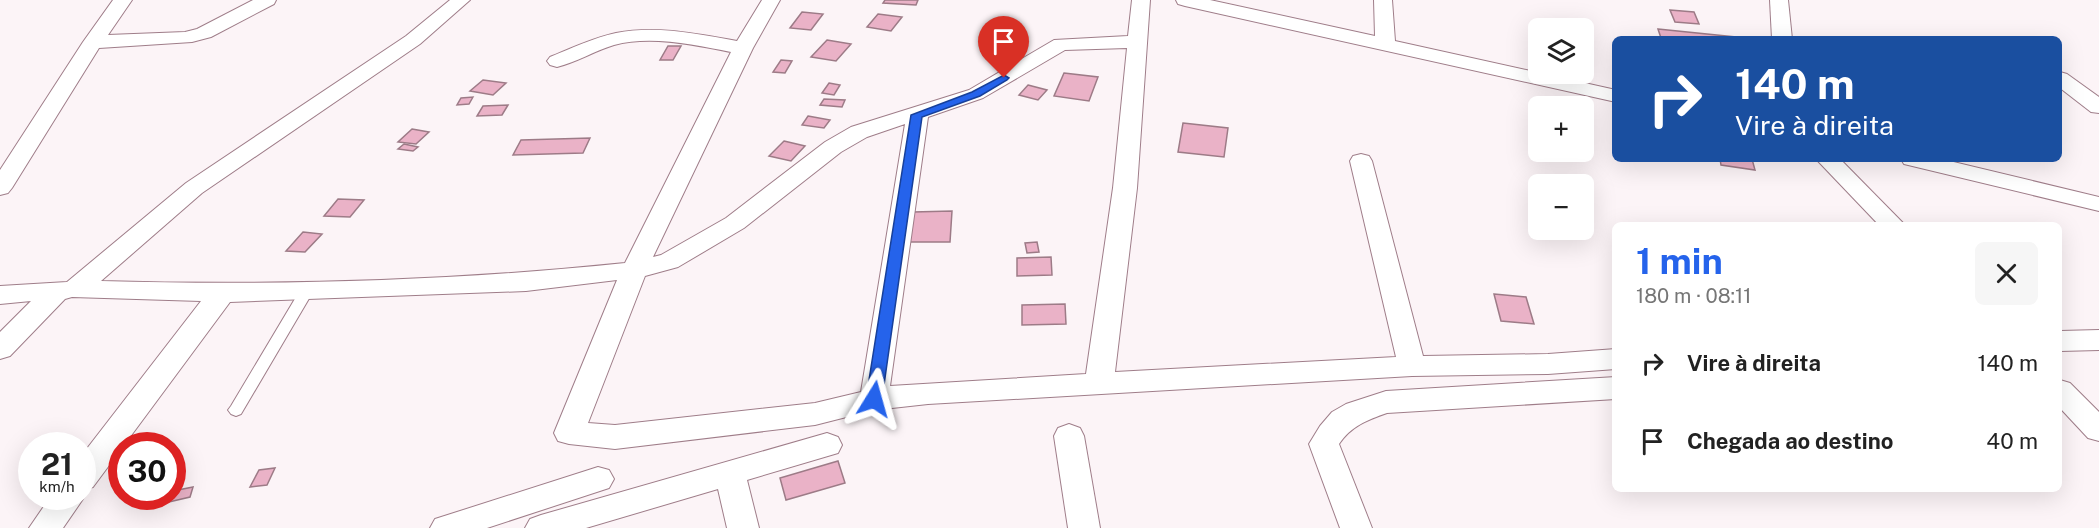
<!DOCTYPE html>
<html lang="pt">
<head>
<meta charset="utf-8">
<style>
  body { margin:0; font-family:"Public Sans",sans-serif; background:#f6f6f6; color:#222; height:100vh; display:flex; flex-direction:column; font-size:22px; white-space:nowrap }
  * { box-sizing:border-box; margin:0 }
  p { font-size:20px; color:#767676 }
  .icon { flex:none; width:33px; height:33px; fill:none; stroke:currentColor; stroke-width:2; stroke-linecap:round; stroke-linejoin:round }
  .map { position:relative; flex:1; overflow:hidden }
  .drawer { position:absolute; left:1612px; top:222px; width:450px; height:270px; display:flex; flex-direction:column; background:#fff; border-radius:9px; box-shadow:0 6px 24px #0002 }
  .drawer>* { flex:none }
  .hud { position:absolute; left:1612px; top:36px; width:450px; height:126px; border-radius:9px; box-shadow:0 6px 24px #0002; background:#1a4fa0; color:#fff; overflow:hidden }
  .controls { position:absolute; left:1528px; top:18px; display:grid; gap:12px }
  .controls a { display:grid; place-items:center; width:66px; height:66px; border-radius:9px; background:#fff; box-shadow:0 6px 24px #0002; font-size:30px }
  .speed { position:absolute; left:18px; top:432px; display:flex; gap:12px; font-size:30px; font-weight:700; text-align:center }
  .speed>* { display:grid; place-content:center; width:78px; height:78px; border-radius:50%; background:#fff; box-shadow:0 6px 24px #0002; line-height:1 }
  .speed small { font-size:15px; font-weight:400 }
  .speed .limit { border:9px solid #d22; background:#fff; color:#111 }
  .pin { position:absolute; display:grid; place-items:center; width:51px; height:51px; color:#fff; margin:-62px -26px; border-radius:50% 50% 50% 0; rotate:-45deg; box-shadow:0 0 6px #0007 }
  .pin .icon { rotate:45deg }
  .me { position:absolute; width:66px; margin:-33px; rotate:8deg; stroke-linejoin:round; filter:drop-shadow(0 0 4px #0008) }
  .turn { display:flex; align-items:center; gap:21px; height:126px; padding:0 24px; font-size:27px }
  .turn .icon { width:78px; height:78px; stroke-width:2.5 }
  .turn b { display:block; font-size:42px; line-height:51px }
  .round { display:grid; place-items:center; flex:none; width:63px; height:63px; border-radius:9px; background:#f6f6f6 }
  .summary { display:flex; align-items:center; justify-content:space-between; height:102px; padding:0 24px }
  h1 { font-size:36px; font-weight:700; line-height:45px; color:#2563eb }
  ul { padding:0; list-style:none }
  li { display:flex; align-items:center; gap:18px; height:78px; padding:0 24px }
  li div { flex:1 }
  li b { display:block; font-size:22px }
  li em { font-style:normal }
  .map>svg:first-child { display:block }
  .building { fill:#eab2c7; stroke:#9d7b87; stroke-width:1.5 }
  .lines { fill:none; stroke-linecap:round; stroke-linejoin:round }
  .lane-casing { stroke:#9f7d89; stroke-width:2 }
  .street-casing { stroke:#9f7d89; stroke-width:2 }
  .lane { fill:#fff; fill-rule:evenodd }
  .street { fill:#fff; fill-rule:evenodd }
  .route { fill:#2563eb; stroke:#184099; stroke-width:1.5 }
</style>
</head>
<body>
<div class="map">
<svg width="2099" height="528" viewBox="0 0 2099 528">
  <rect width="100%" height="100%" fill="#fcf4f7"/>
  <g class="building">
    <path d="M885,0H918L916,5L883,3Z"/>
    <path d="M1670,10L1694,12L1699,24L1675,22Z"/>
    <path d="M802,12L823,14L811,30L790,28Z"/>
    <path d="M878,14L902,17L891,31L867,27Z"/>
    <path d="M1658,29L1736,37L1737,39L1661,38Z"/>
    <path d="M827,40L851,44L836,61L811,57Z"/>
    <path d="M668,46H681L673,60H660Z"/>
    <path d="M781,60L792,61L785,73L773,72Z"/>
    <path d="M1064,73L1098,77L1089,101L1054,96Z"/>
    <path d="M483,80L506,83L493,95L470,91Z"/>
    <path d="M829,83L840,85L834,95L822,93Z"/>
    <path d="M1028,85L1047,90L1038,100L1019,95Z"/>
    <path d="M473,97L469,104L457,105L461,98Z"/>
    <path d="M824,99L845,100L842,107L820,105Z"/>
    <path d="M508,105L502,115L477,116L483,106Z"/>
    <path d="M808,116L830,120L824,128L802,125Z"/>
    <path d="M1183,123L1228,128L1224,157L1178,152Z"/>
    <path d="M412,129L429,132L416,144L398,142Z"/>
    <path d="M590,138L583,153L513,155L521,140Z"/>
    <path d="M784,141L805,146L791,161L769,156Z"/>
    <path d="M404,144L418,147L413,151L398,149Z"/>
    <path d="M1720,159H1752L1755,170L1721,165Z"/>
    <path d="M338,199L364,200L350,217L324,216Z"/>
    <path d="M952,211L950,242H910L913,212Z"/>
    <path d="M303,232L322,234L305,252L286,251Z"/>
    <path d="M1037,242L1039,252L1027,253L1025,243Z"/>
    <path d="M1051,257L1052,275L1017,276V258Z"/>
    <path d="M1494,294L1526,297L1534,324L1501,321Z"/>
    <path d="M1065,304L1066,324L1022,325V305Z"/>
    <path d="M838,461L845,483L786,500L780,478Z"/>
    <path d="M275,468L267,485L250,487L259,470Z"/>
    <path d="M193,487L190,497L169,502L173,491Z"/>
  </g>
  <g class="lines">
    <g class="lane-casing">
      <path id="lane" d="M307,285L314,290L241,414L236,416L231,414L228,410L231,406L302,287Z"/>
    </g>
    <g class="street-casing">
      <g id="street">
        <path d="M113,0H132L108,35L185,32L197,29L253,0H276L274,4L211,37L192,42L99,48L12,188L8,193L0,195V170L83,42Z"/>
        <path d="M450,0H470L420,44L202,193L101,281C275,286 451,281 625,263L731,52C695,45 651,35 614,45C594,51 577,62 557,67L550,65L547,61L550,57C572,48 593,38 616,33C656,25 698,34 737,41L762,0H780L753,48L653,257L661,255L726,218L825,142L851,127L969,90L1054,40L1128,36L1132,0H1150L1137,188L1115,372L1396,357L1350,161L1353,156L1361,154L1369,156L1372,161L1423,356L1548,354L1616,349V369L1548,374L1412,376L928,404L874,410L815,425L615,449L569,444L558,441L554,433L617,280L526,291L230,302L93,487L82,490V455L201,301L72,297L65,299L10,356L0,359V332L31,301L0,304V286L67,282L186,183L406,36ZM1127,48L1113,188L1086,374L890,386L928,117L983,98L1065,50ZM905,124L861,392L815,403L615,425L588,423L645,276L678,267L744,228L841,152L867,137Z"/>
        <path d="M1176,0H1210L1375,36L1374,0H1392L1395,41L1616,90V102L1185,6L1178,4Z"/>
        <path d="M1770,0H1788L1792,39H1772Z"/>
        <path d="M2060,72L2067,74L2099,97V113L2091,112L2060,88Z"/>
        <path d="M1816,159H1840L1905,225H1879Z"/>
        <path d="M1901,159H1941L2099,197V211L1904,164Z"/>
        <path d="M2099,330V350L2060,351V331Z"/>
        <path d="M1616,377V399L1387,413C1367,420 1351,426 1339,444L1372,528H1340L1309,444L1320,426L1332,412L1346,404L1386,391Z"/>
        <path d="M2060,380L2070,383L2099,412V441L2088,438L2060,408Z"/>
        <path d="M1069,424L1080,428L1084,436L1100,528H1068L1054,436L1058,428Z"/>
        <path d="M827,433L838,437L842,445L838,453L747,480L759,528H727L718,489L586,528H525L530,519L541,515Z"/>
        <path d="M598,467L609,470L614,479L609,488L487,528H430L435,519Z"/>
        <path d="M82,492L85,496L63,528H29L51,496H82Z"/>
      </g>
    </g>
    <use href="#lane" class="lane"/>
    <use href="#street" class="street"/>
  </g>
  <path class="route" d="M1004,75L1009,78L1007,80L980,96L922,117L882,399L880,403H869L866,399L911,115L972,92Z"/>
</svg>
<div class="controls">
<a><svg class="icon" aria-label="layers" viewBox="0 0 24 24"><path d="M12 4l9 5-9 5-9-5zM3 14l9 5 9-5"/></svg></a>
<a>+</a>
<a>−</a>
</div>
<div class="speed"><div>21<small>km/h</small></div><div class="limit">30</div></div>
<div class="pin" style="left:1004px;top:78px;background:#d93025"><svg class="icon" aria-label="arrive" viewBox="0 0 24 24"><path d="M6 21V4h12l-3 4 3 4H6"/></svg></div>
<svg class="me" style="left:874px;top:399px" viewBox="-20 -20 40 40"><path d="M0-17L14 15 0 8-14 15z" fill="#2563eb" stroke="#fff" stroke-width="4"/></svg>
<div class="hud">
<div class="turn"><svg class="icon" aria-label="right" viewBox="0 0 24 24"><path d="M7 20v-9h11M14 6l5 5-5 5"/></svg><div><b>140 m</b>Vire à direita</div></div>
</div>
<section class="drawer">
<div class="summary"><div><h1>1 min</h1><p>180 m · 08:11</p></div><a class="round"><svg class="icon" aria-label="close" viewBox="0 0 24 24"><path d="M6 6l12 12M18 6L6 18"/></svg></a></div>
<ul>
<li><svg class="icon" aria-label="right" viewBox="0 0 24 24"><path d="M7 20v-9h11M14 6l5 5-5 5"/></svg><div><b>Vire à direita</b></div><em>140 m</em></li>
<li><svg class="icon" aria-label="arrive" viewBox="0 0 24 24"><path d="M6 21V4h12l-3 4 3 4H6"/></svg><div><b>Chegada ao destino</b></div><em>40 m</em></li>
</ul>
</section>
</div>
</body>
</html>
